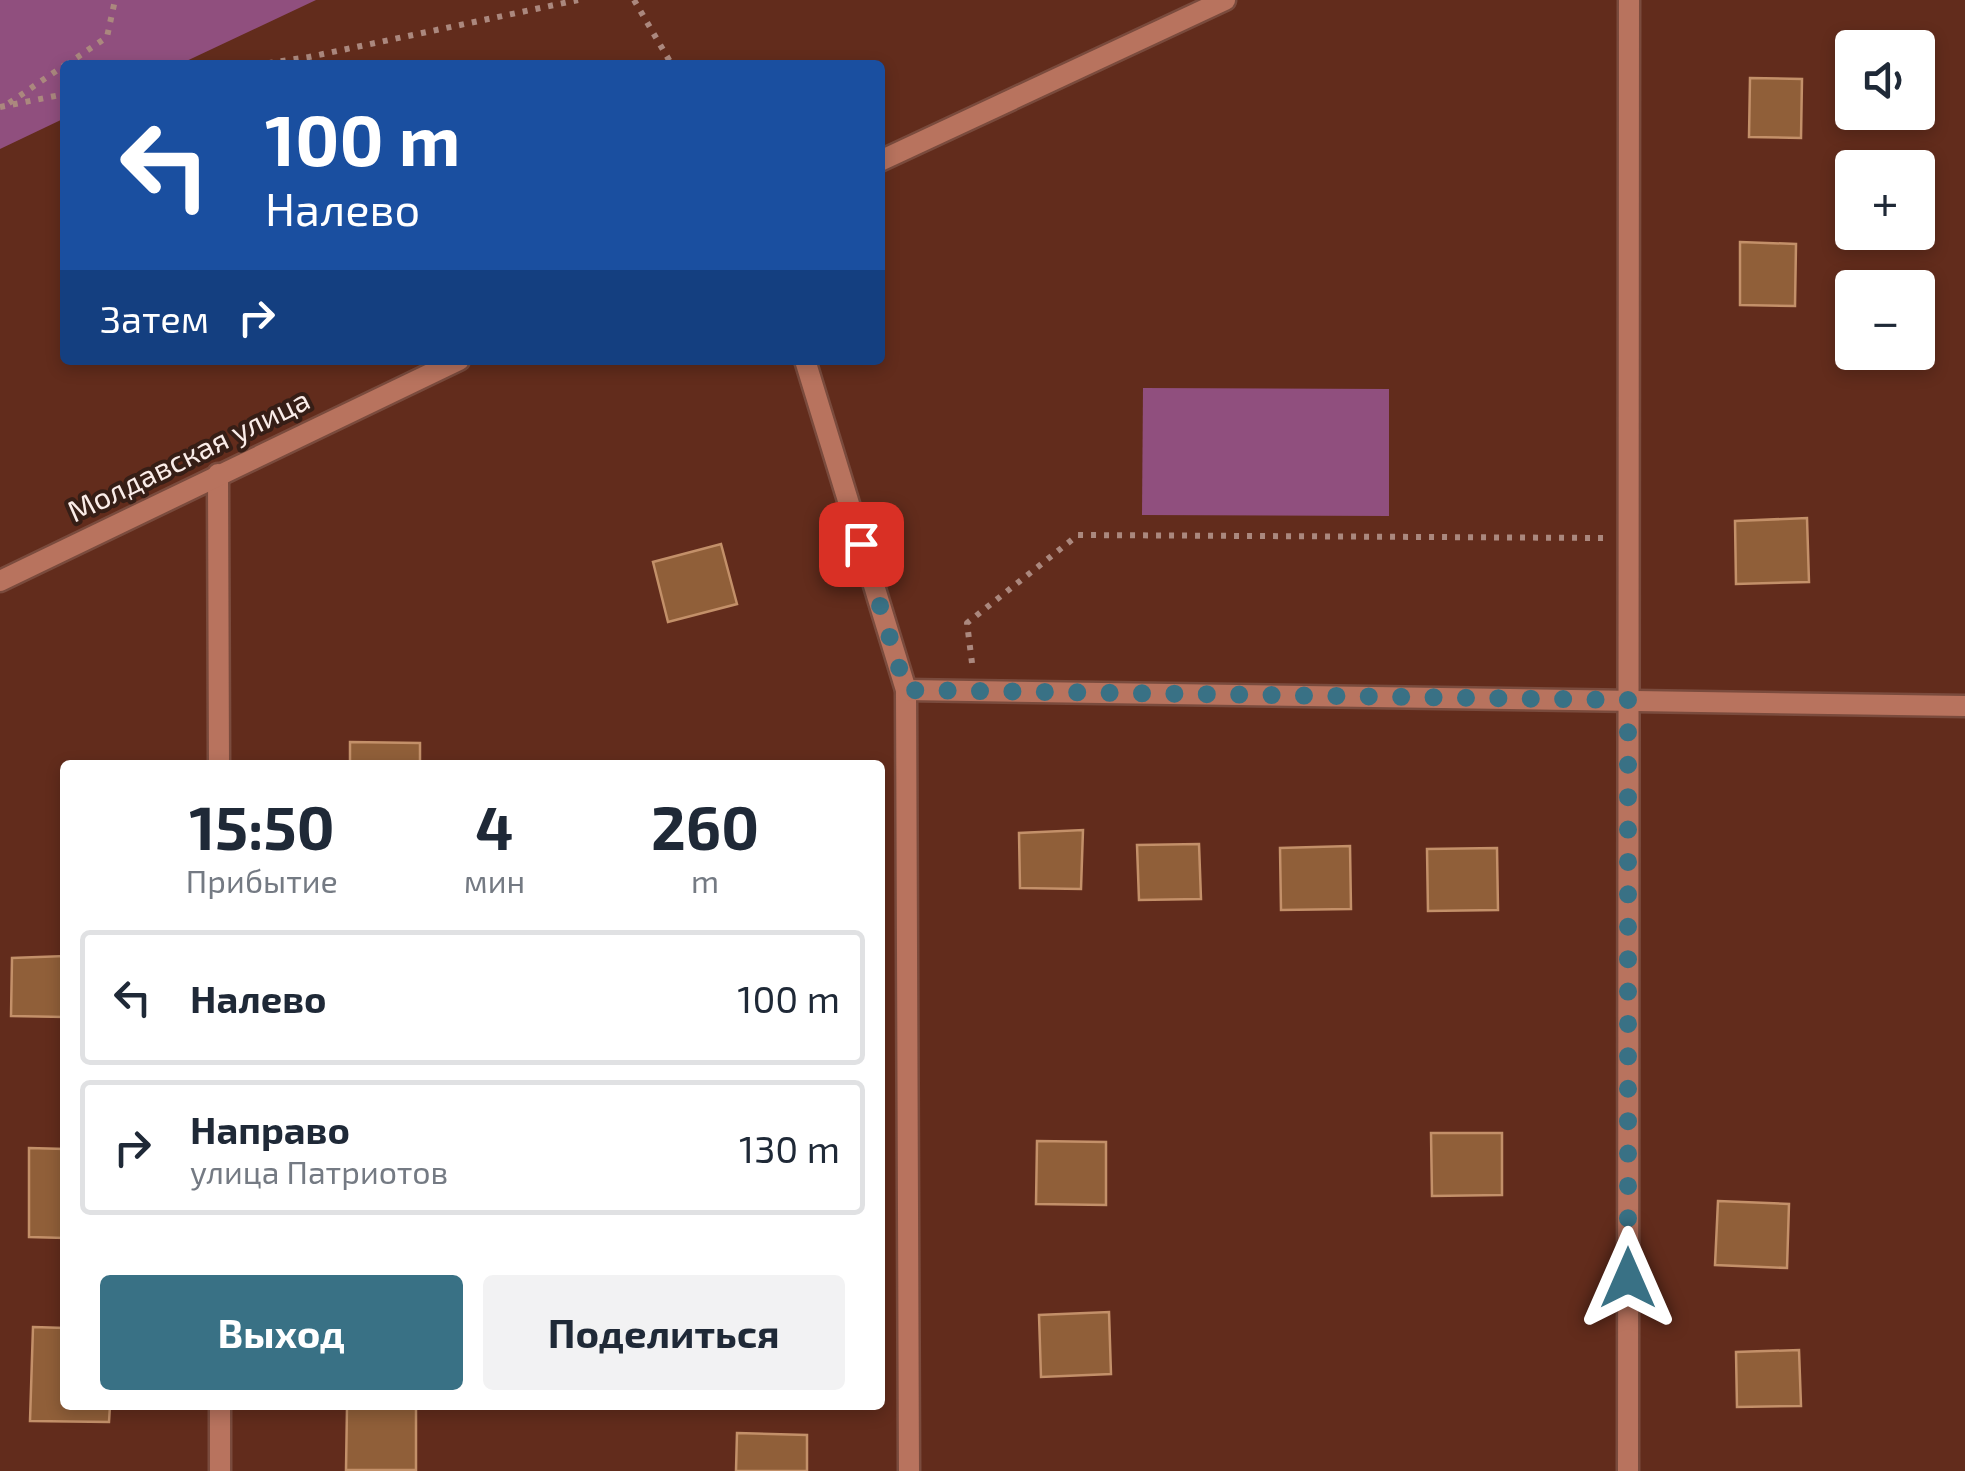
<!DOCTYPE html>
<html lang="ru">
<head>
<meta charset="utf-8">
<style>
  body { margin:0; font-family:"Exo 2",sans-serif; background:#f2f2f3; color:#1f2937; height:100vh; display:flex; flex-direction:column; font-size:38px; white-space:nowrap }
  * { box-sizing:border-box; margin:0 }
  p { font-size:32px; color:#747a83 }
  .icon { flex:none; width:55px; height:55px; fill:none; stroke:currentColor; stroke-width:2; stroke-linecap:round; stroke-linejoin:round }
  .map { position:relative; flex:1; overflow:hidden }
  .panel { position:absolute; left:60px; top:760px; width:825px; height:650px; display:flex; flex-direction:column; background:#fff; border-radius:10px; box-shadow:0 5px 15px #0003 }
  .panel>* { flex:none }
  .guide { position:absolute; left:60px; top:60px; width:825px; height:305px; border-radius:10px; box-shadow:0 5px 15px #0003; background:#1a4fa0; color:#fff; overflow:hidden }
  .fabs { position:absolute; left:1835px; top:30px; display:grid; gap:20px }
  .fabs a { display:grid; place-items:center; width:100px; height:100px; border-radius:10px; background:#fff; box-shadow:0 5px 15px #0003; font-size:50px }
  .pin { position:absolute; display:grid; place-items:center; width:85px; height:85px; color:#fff; margin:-42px; border-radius:20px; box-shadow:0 5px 15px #0006 }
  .me { position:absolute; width:110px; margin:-55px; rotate:0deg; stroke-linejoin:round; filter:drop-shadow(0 0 8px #0008) }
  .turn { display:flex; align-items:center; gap:35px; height:210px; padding:0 40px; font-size:45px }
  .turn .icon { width:130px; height:130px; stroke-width:2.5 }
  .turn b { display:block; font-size:70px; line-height:85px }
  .then { display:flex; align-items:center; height:95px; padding:0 40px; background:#0003; gap:20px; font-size:38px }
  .eta { display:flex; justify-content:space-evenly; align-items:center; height:170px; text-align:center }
  .eta b { font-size:60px; font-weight:700; line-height:70px }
  .button { display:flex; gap:20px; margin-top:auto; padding:20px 40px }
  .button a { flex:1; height:115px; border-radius:10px; background:#397185; color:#fff; font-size:40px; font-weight:700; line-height:115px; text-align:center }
  .button a+a { background:#f2f2f3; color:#1f2937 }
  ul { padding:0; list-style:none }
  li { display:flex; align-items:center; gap:30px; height:135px; margin:0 20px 15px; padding:0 20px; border:5px solid #e0e1e3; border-radius:10px }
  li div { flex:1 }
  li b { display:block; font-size:38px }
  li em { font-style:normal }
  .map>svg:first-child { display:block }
  .green { fill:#904f7e }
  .building { fill:#905f39; stroke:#c39069; stroke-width:2.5 }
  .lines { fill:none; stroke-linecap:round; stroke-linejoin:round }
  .street-casing { stroke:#7a4b3d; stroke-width:25 }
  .path { stroke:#ab887e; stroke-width:6; stroke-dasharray:5 8; stroke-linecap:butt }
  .street { stroke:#b8735e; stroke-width:20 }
  .route { stroke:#397185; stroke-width:18; stroke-dasharray:0 32.4 }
  .labels { text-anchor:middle; stroke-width:8; stroke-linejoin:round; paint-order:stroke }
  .street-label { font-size:30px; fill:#faece8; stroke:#361e16 }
</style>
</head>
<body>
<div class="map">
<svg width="1965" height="1471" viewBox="0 0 1965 1471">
  <rect width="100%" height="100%" fill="#622c1c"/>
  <g class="green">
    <path d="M0,0H316L178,65H65V118L0,149Z"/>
    <path d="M1143,388L1389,389V516L1142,515Z"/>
  </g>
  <g class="building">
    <path d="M1750,78L1802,79L1801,138L1749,137Z"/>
    <path d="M1740,242L1796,244L1795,306L1740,305Z"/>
    <path d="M1807,518L1809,582L1736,584L1735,521Z"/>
    <path d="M721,544L737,604L668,622L653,562Z"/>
    <path d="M350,742L420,743V765H350Z"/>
    <path d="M1083,830L1081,889L1020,888L1019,833Z"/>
    <path d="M1199,844L1201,899L1139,900L1137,845Z"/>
    <path d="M1350,846L1351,909L1281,910L1280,848Z"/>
    <path d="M1497,848L1498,910L1428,911L1427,849Z"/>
    <path d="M65,956V1017L11,1016L12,958Z"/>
    <path d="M1431,1133H1502V1195L1432,1196Z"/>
    <path d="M1037,1141L1106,1142V1205L1036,1204Z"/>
    <path d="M29,1148L65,1149V1238L29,1237Z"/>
    <path d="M1718,1201L1789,1204L1787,1268L1715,1265Z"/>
    <path d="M1109,1312L1111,1374L1041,1377L1039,1315Z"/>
    <path d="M33,1327L65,1328V1405H110L109,1422L30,1421Z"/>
    <path d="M1799,1350L1801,1406L1737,1407L1736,1352Z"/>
    <path d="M347,1407L416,1408V1470H346Z"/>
    <path d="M737,1433L807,1435V1471H736Z"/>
  </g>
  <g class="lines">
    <g class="street-casing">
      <g id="street">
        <path d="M880,161L1225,0"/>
        <path d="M805,360L906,690L909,1471"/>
        <path d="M218,474L219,765"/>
        <path d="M0,581L459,360"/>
        <path d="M906,690L1965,706"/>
        <path d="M220,1405V1471"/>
        <path d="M1628,1471L1629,0"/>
      </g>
    </g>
    <g class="path">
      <path d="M634,0L672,65"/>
      <path d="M66,65L107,37L115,0"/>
      <path d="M255,65L309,57L578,0"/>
      <path d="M9,103L65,65"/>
      <path d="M0,107L65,94"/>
      <path d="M972,663L967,623L1078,535L1603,538"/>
    </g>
    <use href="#street" class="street"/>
  </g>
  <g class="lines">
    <path class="route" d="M861,544L906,690L1628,700V1278"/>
  </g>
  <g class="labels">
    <g class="street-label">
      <text transform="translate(189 456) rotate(-26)" y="10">Молдавская улица</text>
    </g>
  </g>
</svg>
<div class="fabs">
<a><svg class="icon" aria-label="sound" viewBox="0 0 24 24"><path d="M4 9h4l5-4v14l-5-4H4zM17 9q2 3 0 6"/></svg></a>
<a>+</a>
<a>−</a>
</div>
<div class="pin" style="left:861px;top:544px;background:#d93025"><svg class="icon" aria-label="arrive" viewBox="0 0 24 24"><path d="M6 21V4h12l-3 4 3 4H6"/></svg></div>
<svg class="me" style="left:1628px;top:1278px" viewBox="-20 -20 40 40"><path d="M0-17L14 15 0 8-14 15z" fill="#397185" stroke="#fff" stroke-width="4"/></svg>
<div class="guide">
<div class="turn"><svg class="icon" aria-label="left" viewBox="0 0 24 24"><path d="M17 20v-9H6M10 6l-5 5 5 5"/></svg><div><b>100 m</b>Налево</div></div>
<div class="then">Затем<svg class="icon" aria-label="right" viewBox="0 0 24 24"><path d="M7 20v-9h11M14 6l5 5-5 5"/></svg></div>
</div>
<section class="panel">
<div class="eta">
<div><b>15:50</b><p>Прибытие</p></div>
<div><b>4</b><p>мин</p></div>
<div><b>260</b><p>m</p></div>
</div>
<ul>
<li><svg class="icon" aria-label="left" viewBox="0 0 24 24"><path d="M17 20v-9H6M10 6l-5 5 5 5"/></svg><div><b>Налево</b></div><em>100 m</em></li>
<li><svg class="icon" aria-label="right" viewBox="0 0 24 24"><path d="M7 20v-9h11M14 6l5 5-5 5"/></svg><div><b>Направо</b><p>улица Патриотов</p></div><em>130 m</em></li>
</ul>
<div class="button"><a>Выход</a><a>Поделиться</a></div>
</section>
</div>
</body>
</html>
